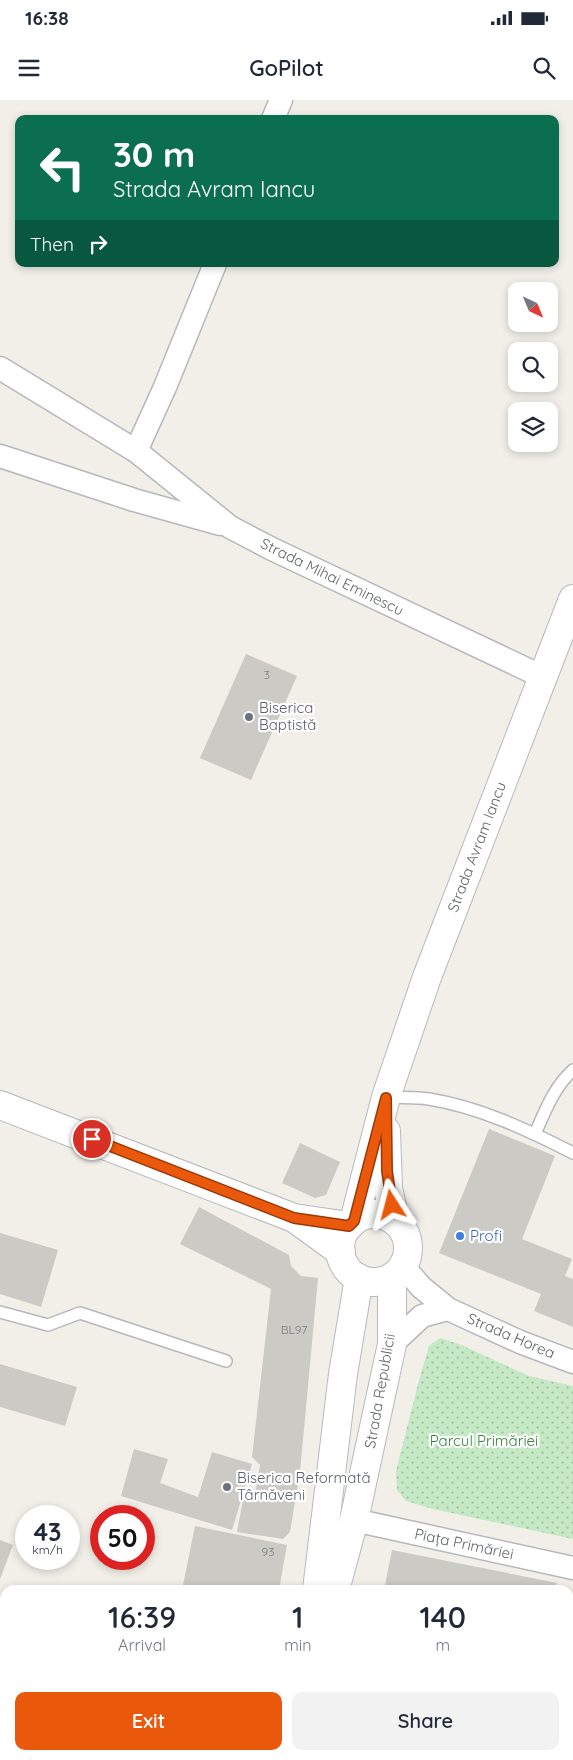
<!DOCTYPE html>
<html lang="en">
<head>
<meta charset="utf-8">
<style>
  body { margin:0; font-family:Quicksand,sans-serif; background:#f2f2f3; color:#1f2937; height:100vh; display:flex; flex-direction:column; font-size:19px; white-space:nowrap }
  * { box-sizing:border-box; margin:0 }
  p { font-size:16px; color:#747a83 }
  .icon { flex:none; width:28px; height:28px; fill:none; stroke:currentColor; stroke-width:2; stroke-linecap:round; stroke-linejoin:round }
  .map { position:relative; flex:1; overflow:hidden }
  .sheet { position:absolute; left:0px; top:1485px; width:574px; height:175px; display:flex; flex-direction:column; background:#fff; border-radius:15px 15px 0 0; box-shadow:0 2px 8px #0003 }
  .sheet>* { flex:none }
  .guide { position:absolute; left:15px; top:15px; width:544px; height:152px; border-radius:10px; box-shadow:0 2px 8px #0003; background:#0b6e4f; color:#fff; overflow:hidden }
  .needle { width:32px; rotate:136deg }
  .buttons { position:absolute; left:508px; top:182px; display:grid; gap:10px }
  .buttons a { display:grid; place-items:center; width:50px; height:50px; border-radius:10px; background:#fff; box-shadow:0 2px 8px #0003; font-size:25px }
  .speed { position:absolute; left:15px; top:1405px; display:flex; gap:10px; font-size:25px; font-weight:700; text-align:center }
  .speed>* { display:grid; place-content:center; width:65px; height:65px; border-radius:50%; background:#fff; box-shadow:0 2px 8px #0003; line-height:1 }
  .speed small { font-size:12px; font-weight:400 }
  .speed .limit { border:8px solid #d22; background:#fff; color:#111 }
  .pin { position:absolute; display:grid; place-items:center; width:42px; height:42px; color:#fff; margin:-21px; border:2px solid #fff; border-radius:50%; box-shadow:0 1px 5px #0007 }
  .me { position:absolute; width:55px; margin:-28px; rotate:351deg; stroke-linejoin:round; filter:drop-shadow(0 0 4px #0008) }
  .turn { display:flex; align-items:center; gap:18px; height:105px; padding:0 15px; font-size:22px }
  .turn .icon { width:65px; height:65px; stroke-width:2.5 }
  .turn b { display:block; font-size:35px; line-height:42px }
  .then { display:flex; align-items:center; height:48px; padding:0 15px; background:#0003; gap:10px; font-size:19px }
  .eta { display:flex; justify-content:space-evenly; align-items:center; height:85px; text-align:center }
  .eta b { font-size:30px; font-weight:600; line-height:35px }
  .cta { display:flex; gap:10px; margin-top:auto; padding:10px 15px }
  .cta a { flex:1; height:58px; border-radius:10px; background:#ea580c; color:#fff; font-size:20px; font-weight:600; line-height:58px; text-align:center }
  .cta a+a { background:#f2f2f3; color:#1f2937 }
  .status { display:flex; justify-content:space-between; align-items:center; height:35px; padding:0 25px; background:#fff; direction:ltr }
  .status svg { height:14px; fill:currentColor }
  header { display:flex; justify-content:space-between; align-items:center; height:65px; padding:0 15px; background:#fff; font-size:22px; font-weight:600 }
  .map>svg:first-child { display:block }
  .green { fill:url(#green-dots) }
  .building { fill:#cccac5 }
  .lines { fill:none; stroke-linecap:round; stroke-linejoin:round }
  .service-casing { stroke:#b5b8bc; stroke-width:14 }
  .minor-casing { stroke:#b5b8bc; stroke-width:25 }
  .tertiary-casing { stroke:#b5b8bc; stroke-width:30 }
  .secondary-casing { stroke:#b6babf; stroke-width:30 }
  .service { stroke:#fff; stroke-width:11 }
  .minor { stroke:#fff; stroke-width:22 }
  .tertiary { stroke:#fff; stroke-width:28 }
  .secondary { stroke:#fff; stroke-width:28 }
  .route-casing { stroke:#983908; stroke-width:12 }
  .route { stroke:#ea580c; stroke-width:9 }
  .worship-dot { fill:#6b7280; stroke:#fff; stroke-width:2 }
  .shop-dot { fill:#3f7fe0; stroke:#fff; stroke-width:2 }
  .labels { text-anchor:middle; stroke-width:4.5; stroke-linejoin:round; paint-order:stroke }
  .number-label { font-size:12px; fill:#7a7d7f }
  .street-label { font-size:15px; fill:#5f6368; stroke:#fff }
  .worship-label { font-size:15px; fill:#5b616d; stroke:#fff; text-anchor:start }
  .shop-label { font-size:15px; fill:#366cbe; stroke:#fff; text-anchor:start }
  .park-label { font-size:15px; fill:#348238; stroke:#fff }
</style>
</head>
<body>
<div class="status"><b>16:38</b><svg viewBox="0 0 49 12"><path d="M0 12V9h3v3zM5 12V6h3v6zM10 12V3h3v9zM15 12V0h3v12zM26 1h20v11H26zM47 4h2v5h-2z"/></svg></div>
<header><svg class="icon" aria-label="menu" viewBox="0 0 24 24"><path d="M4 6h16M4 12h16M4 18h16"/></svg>GoPilot<svg class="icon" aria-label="search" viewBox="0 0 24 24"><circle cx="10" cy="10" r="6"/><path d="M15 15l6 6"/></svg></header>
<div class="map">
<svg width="573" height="1660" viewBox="0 0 573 1660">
  <defs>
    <pattern id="green-dots" width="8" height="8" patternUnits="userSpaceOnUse" patternTransform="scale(1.25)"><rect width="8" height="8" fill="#c5e8c5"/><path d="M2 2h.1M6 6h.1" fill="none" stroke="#a3c0a4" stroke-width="1.8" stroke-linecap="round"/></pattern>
  </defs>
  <rect width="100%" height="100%" fill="#f1efe8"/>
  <path class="green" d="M440,1238L459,1244L529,1276L573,1286V1439L433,1409L406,1401L397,1390L396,1371L418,1284L429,1246Z"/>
  <g class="building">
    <path d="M246,554L297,576L251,680L200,658Z"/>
    <path d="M489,1029L555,1056L522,1139L572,1159L565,1176L573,1179V1227L534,1211L541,1194L439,1153Z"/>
    <path d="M300,1043L340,1062L326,1095L315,1098L282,1083Z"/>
    <path d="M199,1107L289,1155L291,1166L301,1176L318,1178L300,1372L290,1432L283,1439L237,1432L243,1399L254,1401L260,1365L252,1357L271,1189L180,1144Z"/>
    <path d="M0,1133L58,1150L41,1207L0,1194Z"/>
    <path d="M0,1264L77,1287L65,1326L0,1307Z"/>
    <path d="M134,1349L168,1359L160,1383L198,1397L212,1352L252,1364L232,1430L121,1396Z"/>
    <path d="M195,1426L287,1445L279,1490H182Z"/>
    <path d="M0,1440L13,1445L0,1479Z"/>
    <path d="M392,1450L557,1483L555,1490H384Z"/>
    <path d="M0,1553L5,1555V1567L1,1583Z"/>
    <path d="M210,1655H258L257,1660H228Z"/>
    <path d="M350,1655H424L423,1660H349Z"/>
  </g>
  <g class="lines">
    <g class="service-casing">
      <g id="service">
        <path d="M386,997C400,998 415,997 429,999C479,1007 528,1030 573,1053"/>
        <path d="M535,1034C545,1011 554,987 573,970"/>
        <path d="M0,1212L48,1225L80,1213L226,1261"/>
        <path d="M0,1525L5,1526"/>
      </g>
    </g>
    <g class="minor-casing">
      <g id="minor">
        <path d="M273,19L281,0"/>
        <path d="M0,268L136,351L230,427L272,449L543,577"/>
        <path d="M136,351L165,287L215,164"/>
        <path d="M0,356L134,400L220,424"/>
        <path d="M403,1166L421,1187L448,1209L520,1242L573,1262"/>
        <path d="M392,1244L422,1216L448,1209"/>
        <path d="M354,1420L573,1468"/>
        <path d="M0,1632L5,1633"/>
        <path d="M111,1655L135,1660"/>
      </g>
    </g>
    <g class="tertiary-casing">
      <g id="tertiary">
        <path d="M0,1005L294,1118L349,1126"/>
        <path d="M297,1120L341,1152"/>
      </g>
    </g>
    <g class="secondary-casing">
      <g id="secondary">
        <path d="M386,1031L388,1088L395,1121"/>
        <circle cx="374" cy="1148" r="34"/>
        <path d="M354,1121L386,997L427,877L573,499"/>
        <path d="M317,1490L343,1274L359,1178"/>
        <path d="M335,1490L354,1420L392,1244V1177"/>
        <path d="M296,1660L297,1655"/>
      </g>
    </g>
    <use href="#service" class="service"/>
    <use href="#minor" class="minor"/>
    <use href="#tertiary" class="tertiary"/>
    <use href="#secondary" class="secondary"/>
  </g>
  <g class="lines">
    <g class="route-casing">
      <path id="route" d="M92,1039L294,1118L349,1126L354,1121L386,998L387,1071L392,1105"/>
    </g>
    <use href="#route" class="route"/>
  </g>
  <g class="worship-dot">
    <circle cx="249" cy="617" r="5"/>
    <circle cx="227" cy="1387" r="5"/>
  </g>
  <circle class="shop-dot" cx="460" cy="1136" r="5"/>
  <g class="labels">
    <g class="number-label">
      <text x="267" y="579">3</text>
      <text x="294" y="1234">BL97</text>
      <text x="268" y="1456">93</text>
    </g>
    <g class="street-label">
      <text transform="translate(332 477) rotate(26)" y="5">Strada Mihai Eminescu</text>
      <text transform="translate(477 747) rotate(-69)" y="5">Strada Avram Iancu</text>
      <text transform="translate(511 1236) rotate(23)" y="5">Strada Horea</text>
      <text transform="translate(380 1291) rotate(-80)" y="5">Strada Republicii</text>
      <text transform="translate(464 1444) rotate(12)" y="5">Piața Primăriei</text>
    </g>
    <g class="worship-label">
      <text x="259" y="613">Biserica<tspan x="259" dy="17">Baptistă</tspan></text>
      <text x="237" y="1383">Biserica Reformată<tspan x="237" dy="17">Târnăveni</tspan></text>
    </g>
    <g class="shop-label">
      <text x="470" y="1141">Profi</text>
    </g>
    <g class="park-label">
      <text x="484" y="1346">Parcul Primăriei</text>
    </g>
  </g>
</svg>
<div class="buttons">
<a><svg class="needle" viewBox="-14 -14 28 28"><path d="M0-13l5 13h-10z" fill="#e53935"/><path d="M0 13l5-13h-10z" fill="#747a83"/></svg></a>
<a><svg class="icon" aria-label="search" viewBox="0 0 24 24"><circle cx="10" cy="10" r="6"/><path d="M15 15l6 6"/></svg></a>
<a><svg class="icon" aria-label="layers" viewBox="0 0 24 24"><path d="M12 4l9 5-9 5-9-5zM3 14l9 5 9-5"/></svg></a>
</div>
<div class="speed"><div>43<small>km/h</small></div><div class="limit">50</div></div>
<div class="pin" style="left:92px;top:1039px;background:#d93025"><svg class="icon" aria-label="arrive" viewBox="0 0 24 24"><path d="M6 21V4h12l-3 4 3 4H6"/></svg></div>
<svg class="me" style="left:392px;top:1105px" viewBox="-20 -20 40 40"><path d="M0-17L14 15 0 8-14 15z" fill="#ea580c" stroke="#fff" stroke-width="4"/></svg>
<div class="guide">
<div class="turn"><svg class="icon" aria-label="left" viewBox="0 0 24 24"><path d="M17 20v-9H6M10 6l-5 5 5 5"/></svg><div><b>30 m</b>Strada Avram Iancu</div></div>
<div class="then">Then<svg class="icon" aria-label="right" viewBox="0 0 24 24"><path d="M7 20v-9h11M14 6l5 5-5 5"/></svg></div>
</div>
<section class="sheet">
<div class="eta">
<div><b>16:39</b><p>Arrival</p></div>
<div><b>1</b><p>min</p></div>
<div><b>140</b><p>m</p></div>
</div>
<div class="cta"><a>Exit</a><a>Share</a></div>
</section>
</div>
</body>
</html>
